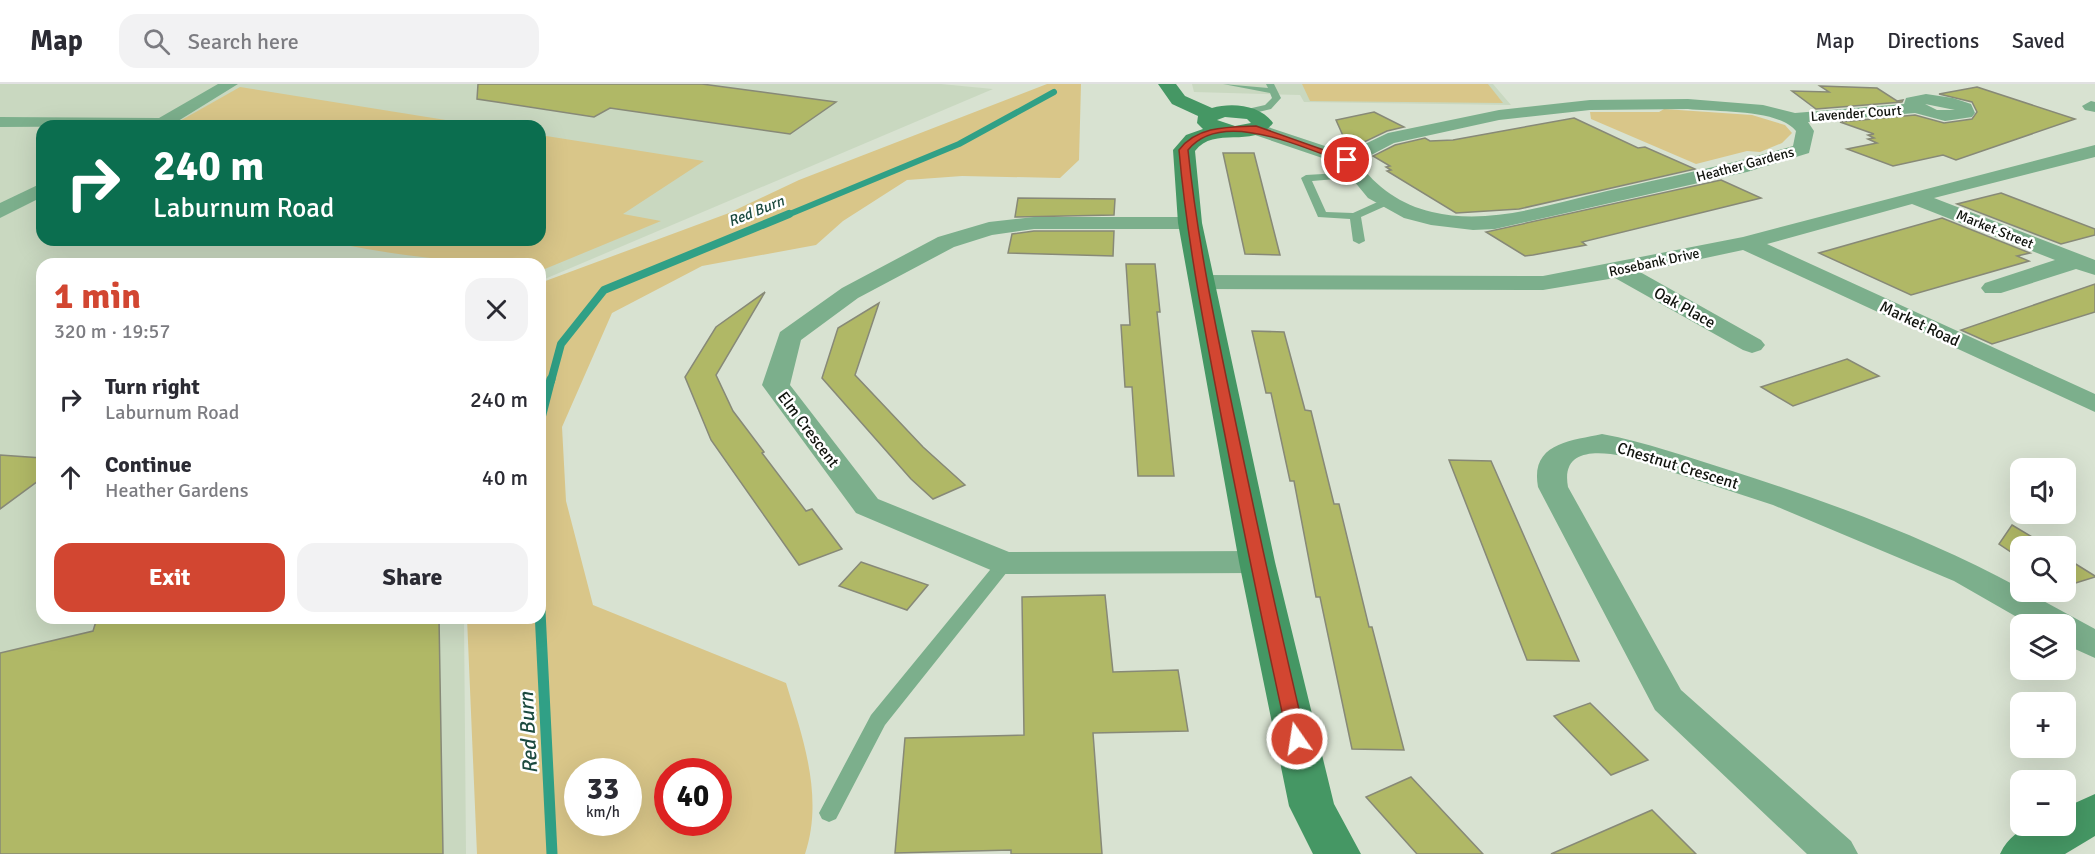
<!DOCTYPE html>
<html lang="en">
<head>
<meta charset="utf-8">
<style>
  body { margin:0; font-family:Signika,sans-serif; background:#f2f2f3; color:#2b2b33; height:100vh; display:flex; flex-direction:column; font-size:22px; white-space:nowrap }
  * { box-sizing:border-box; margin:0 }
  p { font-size:20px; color:#7c7c81 }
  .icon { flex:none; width:33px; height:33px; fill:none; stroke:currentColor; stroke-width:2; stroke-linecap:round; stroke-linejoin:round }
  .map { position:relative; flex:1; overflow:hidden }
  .sheet { position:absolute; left:36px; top:174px; width:510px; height:366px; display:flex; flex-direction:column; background:#fff; border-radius:18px; box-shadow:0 6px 24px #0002 }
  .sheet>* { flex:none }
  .guide { position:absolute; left:36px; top:36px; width:510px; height:126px; border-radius:18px; box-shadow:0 6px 24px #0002; background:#0b6e4f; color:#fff; overflow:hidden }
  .buttons { position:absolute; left:2010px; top:374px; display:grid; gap:12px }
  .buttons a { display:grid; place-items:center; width:66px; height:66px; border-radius:12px; background:#fff; box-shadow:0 6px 24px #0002; font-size:30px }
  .speed { position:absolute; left:564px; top:674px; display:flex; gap:12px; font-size:30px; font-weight:700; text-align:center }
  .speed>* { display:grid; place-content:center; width:78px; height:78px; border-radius:50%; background:#fff; box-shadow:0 6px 24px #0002; line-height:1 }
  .speed small { font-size:15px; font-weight:400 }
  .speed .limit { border:9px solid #d22; background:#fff; color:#111 }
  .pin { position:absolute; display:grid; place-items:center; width:51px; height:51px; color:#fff; margin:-26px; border:3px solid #fff; border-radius:50%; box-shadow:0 2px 6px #0007 }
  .me { position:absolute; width:66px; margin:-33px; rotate:347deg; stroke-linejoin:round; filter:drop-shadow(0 0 4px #0008) }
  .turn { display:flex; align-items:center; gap:21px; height:126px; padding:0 18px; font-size:27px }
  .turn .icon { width:78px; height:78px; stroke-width:2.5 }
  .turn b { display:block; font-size:42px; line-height:51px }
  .round { display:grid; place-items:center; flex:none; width:63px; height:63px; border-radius:18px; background:#f2f2f3 }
  .headline { display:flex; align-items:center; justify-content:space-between; height:102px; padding:0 18px }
  h1 { font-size:36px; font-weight:700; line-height:45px; color:#d24631 }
  .primary-button { display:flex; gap:12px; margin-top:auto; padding:12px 18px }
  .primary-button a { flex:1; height:69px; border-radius:18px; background:#d24631; color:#fff; font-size:24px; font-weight:700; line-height:69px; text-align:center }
  .primary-button a+a { background:#f2f2f3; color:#2b2b33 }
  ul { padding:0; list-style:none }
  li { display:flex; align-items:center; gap:18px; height:78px; padding:0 18px }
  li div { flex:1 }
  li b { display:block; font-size:22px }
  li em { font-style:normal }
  header { display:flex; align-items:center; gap:36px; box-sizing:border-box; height:84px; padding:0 30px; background:#fff; border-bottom:2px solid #e1e1e2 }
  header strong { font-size:28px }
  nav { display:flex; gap:33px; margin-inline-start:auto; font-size:21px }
  .search { width:420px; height:54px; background:#f2f2f3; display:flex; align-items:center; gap:15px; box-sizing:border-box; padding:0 21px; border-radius:18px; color:#7c7c81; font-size:22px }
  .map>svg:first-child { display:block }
  .built { fill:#c9d8c0; fill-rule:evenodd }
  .green { fill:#d9c689; fill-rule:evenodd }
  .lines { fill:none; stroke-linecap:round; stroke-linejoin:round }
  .stream-far3 { stroke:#30a086; stroke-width:6 }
  .stream-far2 { stroke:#30a086; stroke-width:8 }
  .stream-far1 { stroke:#30a086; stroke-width:9 }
  .stream { stroke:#30a086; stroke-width:11 }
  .building { fill:#b0b866; stroke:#878977; stroke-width:1.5 }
  .lane { fill:#7caf8c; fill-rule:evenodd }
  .street { fill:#7caf8c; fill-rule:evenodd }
  .secondary { fill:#459764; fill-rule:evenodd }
  .route { fill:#d24631; stroke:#882e20; stroke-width:1.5 }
  .labels { text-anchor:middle; stroke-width:5; stroke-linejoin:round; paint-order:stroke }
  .far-street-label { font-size:14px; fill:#10130d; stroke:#fff }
  .far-water-label { font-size:15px; font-style:italic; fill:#1c4a3f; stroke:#fff }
  .street-label { font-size:16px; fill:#10130d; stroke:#fff }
  .near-water-label { font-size:21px; font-style:italic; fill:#1c4a3f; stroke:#fff }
</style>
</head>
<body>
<header>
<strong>Map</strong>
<div class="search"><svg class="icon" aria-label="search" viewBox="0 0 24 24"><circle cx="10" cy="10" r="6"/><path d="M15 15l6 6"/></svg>Search here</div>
<nav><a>Map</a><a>Directions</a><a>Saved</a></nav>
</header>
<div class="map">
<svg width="2095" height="770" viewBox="0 0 2095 770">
  <rect width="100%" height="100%" fill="#d8e2d1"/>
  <g class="built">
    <path d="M0,0H941L993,5L540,197V180H42V534H464L466,770H0ZM42,42H540V156H42Z"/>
    <path d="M1192,0H1493L1511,21L1304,18L1300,11L1194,8Z"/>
  </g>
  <g class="green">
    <path d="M1047,0H1081L1079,76L1060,94L962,92L907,96L843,137L816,161L702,182L612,229L562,343L566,417L593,521L786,599C803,654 824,713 805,770H477L467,534H540V199L729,129L799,96ZM578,687H628V738H578ZM668,687H718V738H668Z"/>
    <path d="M1302,0H1488L1503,19L1310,17Z"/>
    <path d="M240,3L483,42H171Z"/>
    <path d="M1664,25L1752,31L1785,41L1792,49L1782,59L1760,68L1747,67L1696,80L1591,35L1590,28H1659Z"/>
    <path d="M540,51L704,77L623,130L661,137L540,187V180C466,180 393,172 321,156H540Z"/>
  </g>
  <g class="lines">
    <path class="stream-far3" d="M785,132L959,60L1054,8"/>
    <path class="stream-far2" d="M551,297L561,260L604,206L789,130"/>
    <path class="stream-far1" d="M540,338L551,295"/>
    <path class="stream" d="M540,527L552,770"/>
  </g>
  <g class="building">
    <path d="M478,0H702L836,18L790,50L610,24L594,33L477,15Z"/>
    <path d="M1820,2L1877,4L1897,17L1903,16L1902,18L1816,25L1792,7L1829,8Z"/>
    <path d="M1977,3L2075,35L1956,76L1943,71L1893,82L1847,65L1877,59L1868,55L1874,54L1868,51L1874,50L1840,38L1915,31L1944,39L1972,35L1977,28L1972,18L1939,10Z"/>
    <path d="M1374,28L1404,43L1387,47L1356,62L1344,54L1336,36Z"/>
    <path d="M1574,34L1638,64L1645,63L1695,85L1519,125L1456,129L1387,87L1391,86L1386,83L1390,82L1373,72L1395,61L1425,54L1430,57L1453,56Z"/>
    <path d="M1223,69H1254L1280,171L1245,170Z"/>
    <path d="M1721,96L1761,114L1582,158L1586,161L1533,171L1525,172L1486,148Z"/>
    <path d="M2001,109L2095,145V151L2061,160L1957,120Z"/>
    <path d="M1018,114L1115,115L1114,131L1015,133Z"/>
    <path d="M1942,134L2030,169L2017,172L2029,177L1911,211L1819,169Z"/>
    <path d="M1034,147H1114L1113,172L1008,169L1012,150Z"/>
    <path d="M1126,180H1155L1160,228H1157L1174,392H1138L1132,303H1125L1121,241H1130Z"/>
    <path d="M2095,200V228L1992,260L1961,246Z"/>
    <path d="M765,208L716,291L733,327L764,368L762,369L806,427L812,425L842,465L799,481L711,356L685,293L716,243Z"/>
    <path d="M879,219L855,291L923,363L965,401L933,415L911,395L822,294L838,244Z"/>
    <path d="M1252,247L1284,248L1305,326L1311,327L1334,420H1339L1369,543H1372L1404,666L1352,665L1320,513H1316L1294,397H1290L1271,309H1266Z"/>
    <path d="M1847,275L1879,292L1793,322L1761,303Z"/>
    <path d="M0,371L42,374V394L0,425Z"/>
    <path d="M1449,376L1491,377L1579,577L1527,576Z"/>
    <path d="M2012,441L2047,462H2020V474L1999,460Z"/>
    <path d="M2066,474L2095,492V493L2066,502Z"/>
    <path d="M861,478L928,501L907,526L839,502Z"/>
    <path d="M1105,511L1113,588L1178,586L1188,647L1093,649L1102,770H1011V766L895,769L905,654L1024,651L1022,513Z"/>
    <path d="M97,534H439L443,770H0V569L93,547Z"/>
    <path d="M1590,619L1648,676L1611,691L1554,632Z"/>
    <path d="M1411,693L1483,770H1417L1366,713Z"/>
    <path d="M1652,726L1696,770H1551Z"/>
  </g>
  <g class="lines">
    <g class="lane">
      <path d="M1223,0L1268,4L1266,0H1274L1281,14L1271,25L1246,31L1243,30V26L1265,21L1272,14L1270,9Z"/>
      <path d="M1356,88L1361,91L1360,93L1312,97L1326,128L1353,129L1382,116H1390V120L1361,133L1365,157L1359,160L1353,157L1350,135L1318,133L1301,94L1306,91Z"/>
      <path d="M1005,473L1011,475L1013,479L1011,483L885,641L836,735L829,738L822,735L819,729L871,631L999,475Z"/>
    </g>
    <g class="street">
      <path d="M218,0H238L170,42L0,43V33L159,34Z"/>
      <path d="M1926,10L1953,14L1971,20L1975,29L1972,33L1945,37L1915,29L1808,38L1814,47L1809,69L1747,88L1495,145L1473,146L1431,141L1404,134L1368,114L1340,80L1249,49L1247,45L1256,39L1346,69L1388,49L1499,26L1590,16L1688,15L1763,21L1795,29L1904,20L1906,14ZM1925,20L1955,26H1937ZM1688,25C1716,28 1779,25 1796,47L1793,62C1732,80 1669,93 1607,107C1550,120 1490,142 1432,128C1401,121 1376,103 1358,78L1394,59L1499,36L1590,26Z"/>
      <path d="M2091,17L2095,18V28L2085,26L2082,22Z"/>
      <path d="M2095,61V73L1934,114L2095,176V191L2076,185L2001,209H1985L1981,204L1985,199L2055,176L1912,120L1767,160L2095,310V328L1743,166L1640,188L1761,256L1765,261L1761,266L1752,269L1743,266L1615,194L1543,206L1201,205L1193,203L1189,198L1193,193L1201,191L1543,192L1743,153Z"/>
      <path d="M42,99V113L0,134V119Z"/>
      <path d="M1034,133H1190L1198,134L1201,139L1198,144L1190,145H1034L992,151L954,163L858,214L801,256L790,301L878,415L1009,468L1257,467L1269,470L1274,478L1269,486L1257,489L1005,490L993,487L856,429L762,301L780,248L842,204L938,153L989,138Z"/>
      <path d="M1602,350C1646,358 1687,373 1729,386C1827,417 1930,455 2020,504V507H2025L2095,545V574L2066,561V540H2029L1954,497L1773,421L1623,372C1596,367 1561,365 1568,403L1681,606L1851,757L1858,770H1807L1655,626L1538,403C1530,359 1570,357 1602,350Z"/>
    </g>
    <g class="secondary">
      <path d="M1158,0H1176L1185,12L1212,24C1232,18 1261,21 1273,39C1254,66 1215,41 1195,67L1202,139L1275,478L1334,720L1361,770H1313L1289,722L1239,478L1178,139L1173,66L1186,51L1203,45L1197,39L1198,32L1172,20ZM1225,33L1247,35L1251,39L1235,42L1217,36Z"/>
      <path d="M2095,710V752L2065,770H2000C2014,741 2036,741 2066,741V723Z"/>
    </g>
  </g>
  <path class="route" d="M1256,42L1352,76L1344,78C1303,64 1222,24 1188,66C1197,154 1215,240 1233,326C1256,436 1280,546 1306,655L1303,660H1291L1288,655C1264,547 1242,439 1221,331C1204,242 1187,156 1179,66C1197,42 1228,43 1256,42Z"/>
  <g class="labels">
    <g class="far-street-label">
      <text transform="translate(1856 29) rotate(-4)" y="5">Lavender Court</text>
      <text transform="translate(1745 80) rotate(-15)" y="5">Heather Gardens</text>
      <text transform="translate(1995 145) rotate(22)" y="5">Market Street</text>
      <text transform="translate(1654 178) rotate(-12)" y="5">Rosebank Drive</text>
    </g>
    <g class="far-water-label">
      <text transform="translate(756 127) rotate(-22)" y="5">Red Burn</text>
    </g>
    <g class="street-label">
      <text transform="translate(1685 223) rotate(29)" y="6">Oak Place</text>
      <text transform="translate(1920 239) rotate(25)" y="6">Market Road</text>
      <text transform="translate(809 345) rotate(53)" y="6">Elm Crescent</text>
      <text transform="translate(1678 381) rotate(17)" y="6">Chestnut Crescent</text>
    </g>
    <g class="near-water-label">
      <text transform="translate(528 649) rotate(-93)" y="7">Red Burn</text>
    </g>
  </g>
</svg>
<div class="buttons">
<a><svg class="icon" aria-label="sound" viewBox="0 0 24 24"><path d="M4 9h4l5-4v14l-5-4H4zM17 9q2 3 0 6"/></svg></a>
<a><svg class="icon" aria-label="search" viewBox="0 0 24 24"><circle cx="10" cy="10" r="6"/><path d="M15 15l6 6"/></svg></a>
<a><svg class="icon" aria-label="layers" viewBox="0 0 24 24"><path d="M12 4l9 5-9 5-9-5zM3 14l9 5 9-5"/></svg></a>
<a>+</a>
<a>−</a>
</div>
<div class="speed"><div>33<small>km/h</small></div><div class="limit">40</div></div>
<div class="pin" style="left:1347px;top:76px;background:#d93025"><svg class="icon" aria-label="arrive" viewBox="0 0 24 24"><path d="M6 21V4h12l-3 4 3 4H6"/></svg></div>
<svg class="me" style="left:1297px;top:655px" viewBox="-20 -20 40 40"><circle r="17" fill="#d24631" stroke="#fff" stroke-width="3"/><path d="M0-11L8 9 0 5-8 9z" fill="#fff"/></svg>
<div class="guide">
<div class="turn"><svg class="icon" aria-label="right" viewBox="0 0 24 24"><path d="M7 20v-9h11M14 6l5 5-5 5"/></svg><div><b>240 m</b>Laburnum Road</div></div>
</div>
<section class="sheet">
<div class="headline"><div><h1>1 min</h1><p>320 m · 19:57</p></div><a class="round"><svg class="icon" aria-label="close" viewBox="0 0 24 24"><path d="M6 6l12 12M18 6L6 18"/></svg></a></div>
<ul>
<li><svg class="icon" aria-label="right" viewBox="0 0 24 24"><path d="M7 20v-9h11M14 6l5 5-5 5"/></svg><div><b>Turn right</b><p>Laburnum Road</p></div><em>240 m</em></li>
<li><svg class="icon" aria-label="ahead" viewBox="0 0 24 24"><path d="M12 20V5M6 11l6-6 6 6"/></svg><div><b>Continue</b><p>Heather Gardens</p></div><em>40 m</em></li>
</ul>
<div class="primary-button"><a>Exit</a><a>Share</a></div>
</section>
</div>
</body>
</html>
